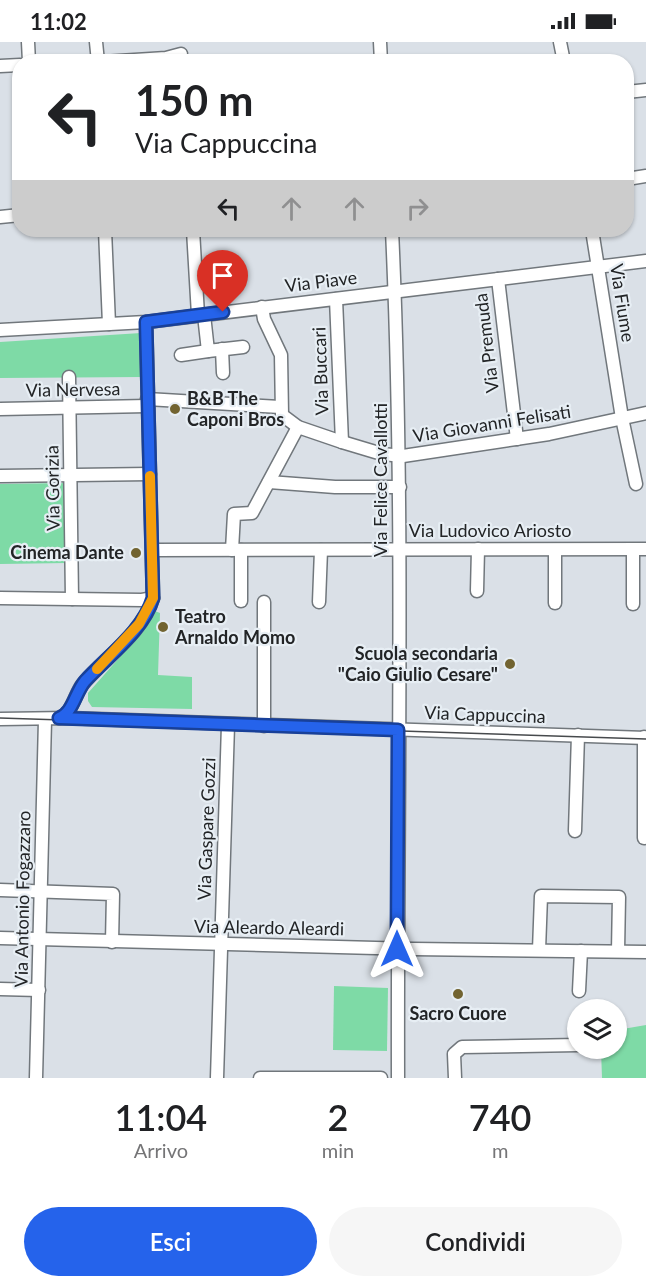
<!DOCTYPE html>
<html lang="it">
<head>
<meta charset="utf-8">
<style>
  body { margin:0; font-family:Lato,sans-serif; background:#f6f6f6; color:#202124; height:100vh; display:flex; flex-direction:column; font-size:22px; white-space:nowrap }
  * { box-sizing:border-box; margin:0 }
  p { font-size:20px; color:#757577 }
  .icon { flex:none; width:33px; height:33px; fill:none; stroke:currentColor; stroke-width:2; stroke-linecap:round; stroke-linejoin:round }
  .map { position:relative; height:1036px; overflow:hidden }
  .drawer { display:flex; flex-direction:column; background:#fff; flex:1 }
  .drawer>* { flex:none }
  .top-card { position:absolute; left:12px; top:12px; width:622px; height:183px; border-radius:24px; box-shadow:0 2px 4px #0004; background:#fff; color:#202124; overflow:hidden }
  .tools { position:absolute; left:567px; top:957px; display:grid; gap:12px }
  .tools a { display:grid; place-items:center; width:60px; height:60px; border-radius:50%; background:#fff; box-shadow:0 2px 4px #0004; font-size:30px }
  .pin { position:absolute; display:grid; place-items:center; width:51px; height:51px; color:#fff; margin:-62px -26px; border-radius:50% 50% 50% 0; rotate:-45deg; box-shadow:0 0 6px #0007 }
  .pin .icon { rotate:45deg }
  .me { position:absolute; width:66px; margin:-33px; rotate:0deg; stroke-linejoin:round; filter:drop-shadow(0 0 4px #0008) }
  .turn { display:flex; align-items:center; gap:21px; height:126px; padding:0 24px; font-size:27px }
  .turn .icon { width:78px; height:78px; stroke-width:2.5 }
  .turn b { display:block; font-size:42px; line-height:51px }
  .lanes { display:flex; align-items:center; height:57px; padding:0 24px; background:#0003; justify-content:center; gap:30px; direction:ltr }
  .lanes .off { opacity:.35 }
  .eta { display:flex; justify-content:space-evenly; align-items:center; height:102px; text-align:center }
  .eta b { font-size:36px; font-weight:600; line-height:42px }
  .button { display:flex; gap:12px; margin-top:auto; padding:12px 24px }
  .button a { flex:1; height:69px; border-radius:36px; background:#2563eb; color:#fff; font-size:24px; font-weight:600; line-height:69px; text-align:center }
  .button a+a { background:#f6f6f6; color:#202124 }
  .status { display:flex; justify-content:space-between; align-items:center; height:42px; padding:0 30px; background:#fff; direction:ltr }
  .status svg { height:16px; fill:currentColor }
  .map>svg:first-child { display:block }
  .green { fill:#7edaa6 }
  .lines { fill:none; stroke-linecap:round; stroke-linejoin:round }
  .minor-casing { stroke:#71777c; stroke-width:15 }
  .minor { stroke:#fff; stroke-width:12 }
  .tram { stroke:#474a4d; stroke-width:1.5 }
  .route-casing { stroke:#184099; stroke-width:15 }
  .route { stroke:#2563eb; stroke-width:10 }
  .slow { stroke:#f59e0b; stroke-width:10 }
  .poi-dot { fill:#726431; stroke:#e7eef4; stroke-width:2 }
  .labels { text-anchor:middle; stroke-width:4.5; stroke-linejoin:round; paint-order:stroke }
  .street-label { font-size:18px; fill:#222426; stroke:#e7eef4 }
  .poi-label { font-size:18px; font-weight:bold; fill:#222426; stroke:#e7eef4; text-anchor:start }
</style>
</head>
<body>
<div class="status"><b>11:02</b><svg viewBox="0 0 49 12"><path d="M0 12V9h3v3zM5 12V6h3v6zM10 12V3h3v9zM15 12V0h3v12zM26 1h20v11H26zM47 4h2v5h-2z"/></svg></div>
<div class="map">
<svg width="646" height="1036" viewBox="0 0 646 1036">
  <rect width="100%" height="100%" fill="#dae0e7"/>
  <g class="green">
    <path d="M141,291L142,335L0,336V300Z"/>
    <path d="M66,441L67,521L0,522V442Z"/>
    <path d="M155,569L160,571L158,633L192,635V667L92,665L88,659V651L142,590Z"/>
    <path d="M334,944L388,946L387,1009L333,1008Z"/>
    <path d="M646,983V1036H602L601,1007L616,1006L617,988Z"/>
  </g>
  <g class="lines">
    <g class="minor-casing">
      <g id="minor">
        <path d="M28,0L29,20"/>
        <path d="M96,0L98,20"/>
        <path d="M380,0L381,20"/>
        <path d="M560,0L564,20"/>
        <path d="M103,20L166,16L181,12"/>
        <path d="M0,24L20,23"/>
        <path d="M627,50L646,48"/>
        <path d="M627,137L646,134"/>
        <path d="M0,175L20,173"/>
        <path d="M105,188L109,282"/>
        <path d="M193,188L198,273"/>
        <path d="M392,188C405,470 397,753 398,1036"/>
        <path d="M592,188L622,376L636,442"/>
        <path d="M498,237L517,397"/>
        <path d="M336,257L342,400"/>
        <path d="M262,265L264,277L281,313L282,373L298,385L342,400L382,412L403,414L549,392L646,371"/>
        <path d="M204,273L208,309L243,305"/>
        <path d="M0,288L146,280L646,219"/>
        <path d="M222,307L223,331"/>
        <path d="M181,313L208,309"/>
        <path d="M69,335L72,557"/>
        <path d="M147,357L280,365"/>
        <path d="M0,367L147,364"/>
        <path d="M0,434L150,432"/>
        <path d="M269,440L335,445H400"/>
        <path d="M153,508L646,507"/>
        <path d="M232,508L234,472L252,471L298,385"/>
        <path d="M241,508V559"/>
        <path d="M633,508V562"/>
        <path d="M477,549L478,507"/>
        <path d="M0,556L142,558L153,556"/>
        <path d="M319,560L321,508"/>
        <path d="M555,561V508"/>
        <path d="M59,676C72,672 74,654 82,643C105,615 143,591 153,556L146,280"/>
        <path d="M0,677L68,676L646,696"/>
        <path d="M264,684V560"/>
        <path d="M575,789L578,693"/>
        <path d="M644,796V695"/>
        <path d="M0,848L113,852L112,900"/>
        <path d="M0,896L413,907L646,910"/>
        <path d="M539,908L541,854L619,855L618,909"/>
        <path d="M0,947L39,948"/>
        <path d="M579,949L581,909"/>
        <path d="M36,1036L45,678"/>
        <path d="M217,1036L228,683"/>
        <path d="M260,1036H381"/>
        <path d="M455,1036L454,1012L462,1005L578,1003"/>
      </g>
    </g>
    <use href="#minor" class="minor"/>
    <path class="tram" d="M0,676L646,697"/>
  </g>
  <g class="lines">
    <g class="route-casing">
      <path id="route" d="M223,270L146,280L153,556C143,589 108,614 85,639C75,651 73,671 59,676L398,688L397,907"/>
    </g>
    <use href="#route" class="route"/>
    <path class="slow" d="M97,627L139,582L153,556L150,434"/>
  </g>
  <g class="poi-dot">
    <circle cx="175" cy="367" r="6"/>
    <circle cx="136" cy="511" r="6"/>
    <circle cx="163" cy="585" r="6"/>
    <circle cx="510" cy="622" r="6"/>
    <circle cx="458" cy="952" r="6"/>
  </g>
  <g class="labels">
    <g class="street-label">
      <text transform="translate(321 240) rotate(-7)" y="6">Via Piave</text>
      <text transform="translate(622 261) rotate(81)" y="6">Via Fiume</text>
      <text transform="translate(487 301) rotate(-97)" y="6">Via Premuda</text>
      <text transform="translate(321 329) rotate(-92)" y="6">Via Buccari</text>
      <text transform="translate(73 348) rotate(-1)" y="6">Via Nervesa</text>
      <text transform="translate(492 382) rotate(-9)" y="6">Via Giovanni Felisati</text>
      <text transform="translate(381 438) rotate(-90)" y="6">Via Felice Cavallotti</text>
      <text transform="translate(53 446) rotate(-91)" y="6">Via Gorizia</text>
      <text x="490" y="495">Via Ludovico Ariosto</text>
      <text transform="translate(485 673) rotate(2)" y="6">Via Cappuccina</text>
      <text transform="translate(207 787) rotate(-88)" y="6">Via Gaspare Gozzi</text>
      <text transform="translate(23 857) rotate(-89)" y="6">Via Antonio Fogazzaro</text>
      <text transform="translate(269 886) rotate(1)" y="6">Via Aleardo Aleardi</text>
    </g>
    <g class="poi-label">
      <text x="187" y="363">B&amp;B The<tspan x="187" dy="21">Caponi Bros</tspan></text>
      <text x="124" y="517" text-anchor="end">Cinema Dante</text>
      <text x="175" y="581">Teatro<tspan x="175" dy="21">Arnaldo Momo</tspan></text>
      <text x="498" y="618" text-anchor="end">Scuola secondaria<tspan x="498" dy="21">"Caio Giulio Cesare"</tspan></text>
      <text x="458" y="978" text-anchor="middle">Sacro Cuore</text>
    </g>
  </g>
</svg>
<div class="tools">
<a><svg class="icon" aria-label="layers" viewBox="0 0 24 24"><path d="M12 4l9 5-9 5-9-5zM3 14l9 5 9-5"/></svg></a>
</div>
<div class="pin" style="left:223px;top:270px;background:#d93025"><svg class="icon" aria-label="arrive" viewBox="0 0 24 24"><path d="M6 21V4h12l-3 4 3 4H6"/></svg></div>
<svg class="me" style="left:397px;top:907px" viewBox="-20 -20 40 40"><path d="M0-17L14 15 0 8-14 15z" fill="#2563eb" stroke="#fff" stroke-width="4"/></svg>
<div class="top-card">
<div class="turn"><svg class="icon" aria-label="left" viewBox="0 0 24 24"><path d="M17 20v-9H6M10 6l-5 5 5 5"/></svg><div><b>150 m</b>Via Cappuccina</div></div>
<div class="lanes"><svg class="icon" aria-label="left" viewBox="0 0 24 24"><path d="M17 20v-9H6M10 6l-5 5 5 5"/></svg><svg class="icon off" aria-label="ahead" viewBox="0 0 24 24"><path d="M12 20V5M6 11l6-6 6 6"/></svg><svg class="icon off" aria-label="ahead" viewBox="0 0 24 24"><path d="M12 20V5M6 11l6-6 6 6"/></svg><svg class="icon off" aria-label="right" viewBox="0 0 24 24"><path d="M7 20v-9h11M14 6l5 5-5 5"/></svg></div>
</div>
</div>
<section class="drawer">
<div class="eta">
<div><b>11:04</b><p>Arrivo</p></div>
<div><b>2</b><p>min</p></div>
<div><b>740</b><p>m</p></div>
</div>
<div class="button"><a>Esci</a><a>Condividi</a></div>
</section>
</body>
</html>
